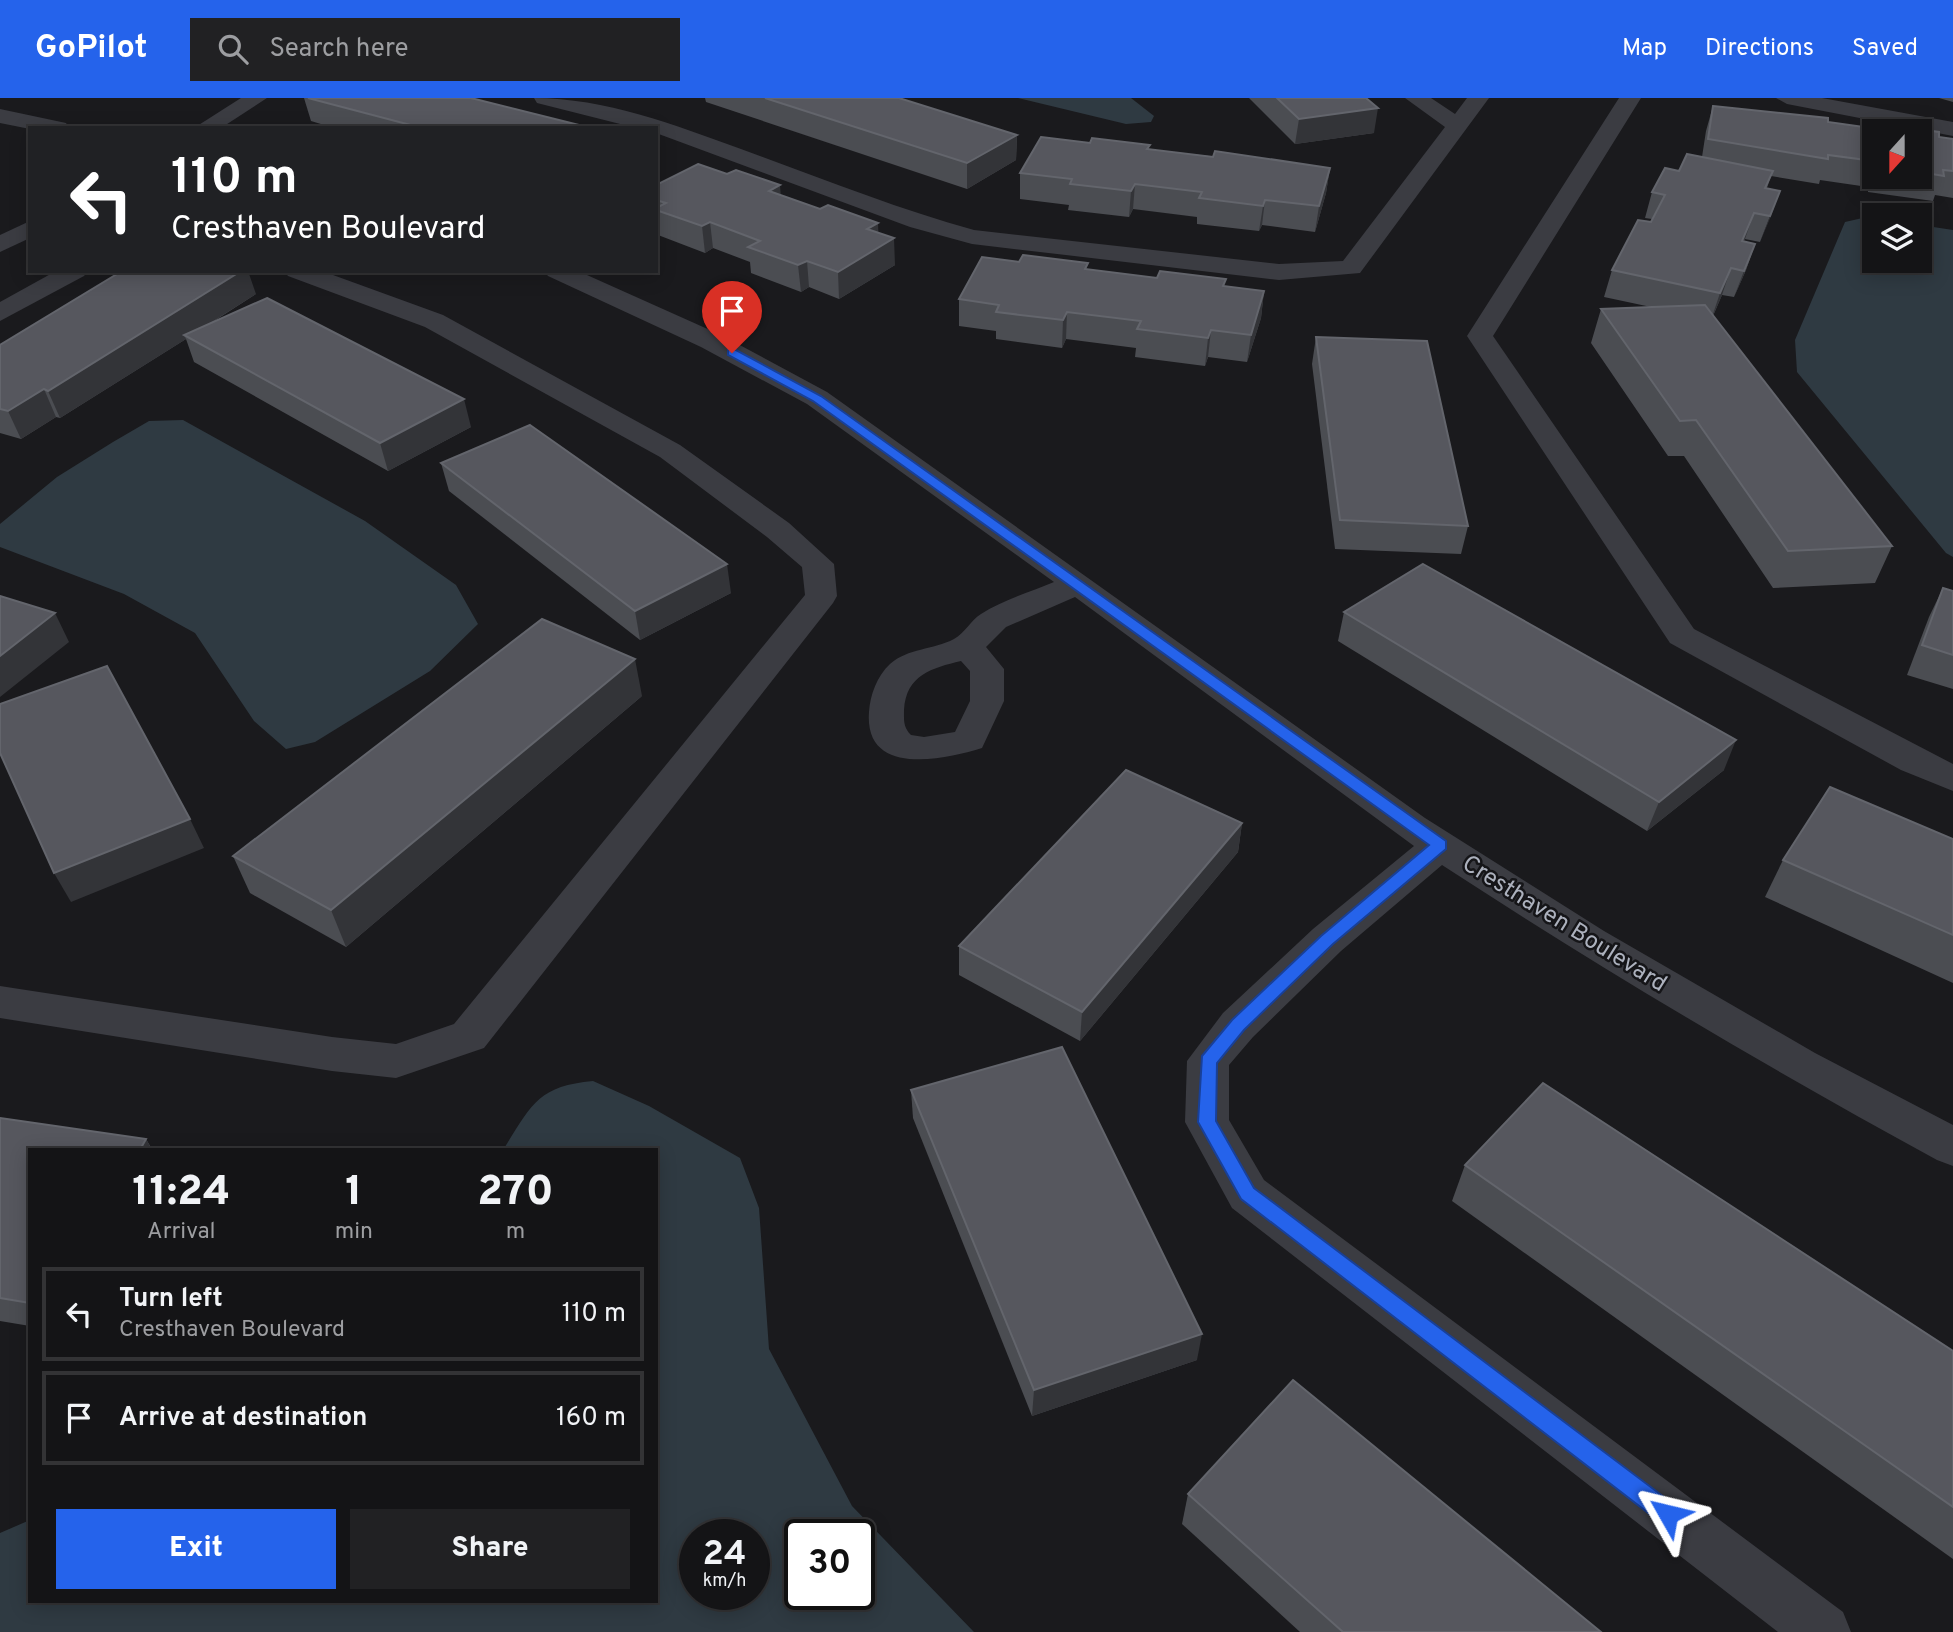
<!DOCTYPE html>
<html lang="en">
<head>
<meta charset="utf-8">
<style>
  body { margin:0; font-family:Overpass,sans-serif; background:#212123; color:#f1f3f6; height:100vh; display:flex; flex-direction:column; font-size:26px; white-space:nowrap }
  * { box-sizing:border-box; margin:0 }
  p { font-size:23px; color:#9d9ea1 }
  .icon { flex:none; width:38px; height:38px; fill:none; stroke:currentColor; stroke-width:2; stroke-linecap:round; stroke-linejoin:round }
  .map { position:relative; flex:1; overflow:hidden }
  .sheet { position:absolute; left:28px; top:1050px; width:630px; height:455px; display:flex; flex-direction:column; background:#141416; border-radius:0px; box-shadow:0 4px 18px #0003,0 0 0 2px #333335 }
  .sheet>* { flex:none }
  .top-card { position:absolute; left:28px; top:28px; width:630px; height:147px; border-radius:0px; box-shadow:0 4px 18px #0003,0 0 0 2px #333335; background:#202124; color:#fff; overflow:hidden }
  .needle { width:46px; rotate:201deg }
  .fabs { position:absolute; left:1862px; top:21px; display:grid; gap:14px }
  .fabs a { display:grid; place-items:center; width:70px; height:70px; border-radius:0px; background:#141416; box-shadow:0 4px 18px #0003,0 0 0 2px #333335; font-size:35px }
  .speed { position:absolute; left:679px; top:1421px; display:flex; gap:14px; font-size:35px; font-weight:700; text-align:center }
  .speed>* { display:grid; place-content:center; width:91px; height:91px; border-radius:50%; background:#141416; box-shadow:0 4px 18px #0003,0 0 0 2px #333335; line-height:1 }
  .speed small { font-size:18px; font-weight:400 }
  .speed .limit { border:4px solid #111; border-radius:10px; background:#fff; color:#111 }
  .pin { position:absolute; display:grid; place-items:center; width:60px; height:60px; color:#fff; margin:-72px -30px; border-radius:50% 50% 50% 0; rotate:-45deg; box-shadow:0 0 7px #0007 }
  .pin .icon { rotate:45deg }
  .me { position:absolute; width:77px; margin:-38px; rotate:307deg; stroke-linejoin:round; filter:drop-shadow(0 0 5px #0008) }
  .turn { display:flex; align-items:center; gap:24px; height:147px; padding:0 28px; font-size:32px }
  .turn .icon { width:91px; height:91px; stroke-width:2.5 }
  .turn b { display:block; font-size:49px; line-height:60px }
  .eta { display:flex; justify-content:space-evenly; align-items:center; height:119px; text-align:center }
  .eta b { font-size:42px; font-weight:800; line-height:49px }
  .action { display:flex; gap:14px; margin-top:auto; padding:14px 28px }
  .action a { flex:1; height:80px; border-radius:0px; background:#2563eb; color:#fff; font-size:28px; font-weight:800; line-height:80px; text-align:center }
  .action a+a { background:#212123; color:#f1f3f6 }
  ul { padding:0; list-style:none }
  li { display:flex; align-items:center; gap:21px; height:94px; margin:0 14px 10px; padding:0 14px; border:4px solid #333335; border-radius:0px }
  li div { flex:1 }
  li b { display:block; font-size:26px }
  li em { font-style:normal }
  header { display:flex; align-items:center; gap:42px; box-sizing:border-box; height:98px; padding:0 35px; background:#2563eb; color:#fff }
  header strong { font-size:33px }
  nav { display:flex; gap:38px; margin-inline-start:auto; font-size:24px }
  .search { width:490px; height:63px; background:#212123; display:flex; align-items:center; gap:18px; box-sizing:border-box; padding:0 24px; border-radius:0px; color:#9d9ea1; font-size:26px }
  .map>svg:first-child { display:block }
  .water { fill:#2f3a42; fill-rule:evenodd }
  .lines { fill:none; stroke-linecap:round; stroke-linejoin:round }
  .minor { fill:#3b3c42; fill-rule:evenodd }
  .wall { fill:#4b4d52; fill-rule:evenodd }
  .shaded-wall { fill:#333438 }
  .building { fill:#56575e; stroke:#63656c; stroke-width:2 }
  .route { fill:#2563eb; stroke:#184099; stroke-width:2 }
  .labels { text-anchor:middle; stroke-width:5; stroke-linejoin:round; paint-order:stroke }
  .street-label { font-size:24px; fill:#acb1bd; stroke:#151518 }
</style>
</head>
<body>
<header>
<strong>GoPilot</strong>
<div class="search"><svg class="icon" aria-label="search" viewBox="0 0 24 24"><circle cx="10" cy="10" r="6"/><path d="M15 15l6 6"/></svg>Search here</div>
<nav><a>Map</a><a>Directions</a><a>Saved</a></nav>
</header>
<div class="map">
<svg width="1953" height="1534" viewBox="0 0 1953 1534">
  <rect width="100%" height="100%" fill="#1a1a1d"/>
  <g class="water">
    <path d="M1018,0H1131L1154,18L1151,24L1126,26Z"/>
    <path d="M1867,119L1874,120V163H1920V127L1953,132V459L1946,455L1797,274L1795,242L1845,124Z"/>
    <path d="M183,322L365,423L456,487L478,526L430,573L315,644L286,651L254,623L195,535L124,496L0,449V426L57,379L113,344L149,323Z"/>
    <path d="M593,983L649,1008L740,1060L759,1110L769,1251L852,1408L974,1534H0V1435L30,1422V1503H656V1052H503C531,1008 537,988 593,983ZM695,1437H754V1496H695ZM800,1437H859V1496H800Z"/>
  </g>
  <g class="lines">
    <g class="minor">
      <path d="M241,0H267L221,30H194Z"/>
      <path d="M534,0C605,0 675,27 741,51C818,79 895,110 974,132L1279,166L1343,163L1445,29L1405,0H1431L1455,16L1467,0H1489L1360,175L1279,182L972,146L910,129L656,35V30H636L537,5Z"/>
      <path d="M1619,0H1641L1493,238L1694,531L1953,666V693L1901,672L1670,545L1467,238Z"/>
      <path d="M1776,0H1822L1953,24V38L1787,6Z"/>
      <path d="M0,11L66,25L69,30L30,31L0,25Z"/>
      <path d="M30,123V140L0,154V137Z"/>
      <path d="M56,173H88L84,178L0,223V204Z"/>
      <path d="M284,173H322L443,217L680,347L789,425L834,466L837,498L833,505L484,950L396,980L332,973L0,920V888L332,939L396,946L454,926L805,497L802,469L767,439L660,359L425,229L288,178Z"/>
      <path d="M544,173H578L721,237L827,294L1425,720L1604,833L1815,955L1953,1027V1068L1937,1062C1768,970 1603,872 1442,767L1341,853L1253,939L1229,967V1022L1264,1082L1843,1514L1851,1534H1778L1232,1110L1185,1024L1187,963L1223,915L1313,831L1414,748L1075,499L1006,529L986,549L1004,571V603L982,650C944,662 864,679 869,614C870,597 877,578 890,566C908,550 933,552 954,541C965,535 970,523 981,516C1003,502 1030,494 1054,484L807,306L701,249L548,178ZM961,563L970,573V603L955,634L924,639L911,637C903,629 904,622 904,612C906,577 932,570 961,563Z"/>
    </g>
  </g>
  <g class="wall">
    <path d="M304,0H471L591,30H334L311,23Z"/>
    <path d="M705,0H899L1017,37L1016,62L967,91L706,4Z"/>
    <path d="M1249,0H1366L1374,35L1295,46Z"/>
    <path d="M1939,0H1953V4Z"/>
    <path d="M1713,8L1828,20V24L1876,31L1878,26L1939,34V39L1953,41V100L1935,97L1933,103L1868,94V89L1820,82L1819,86L1771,78L1767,90L1780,93L1760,144L1745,141L1744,143L1755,146L1746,172L1734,199L1722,197L1713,218L1892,448L1875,485L1773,490L1684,358H1668L1591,245L1601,211L1651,209L1604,199L1612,172L1638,122L1651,124L1652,121L1645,120L1652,94L1665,70L1679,73L1687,56L1702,59L1706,33ZM1874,33H1920V79H1874Z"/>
    <path d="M1150,52L1330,70L1326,95L1315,134L1262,127L1259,133L1197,126V119L1133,111L1129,119L1068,112L1069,107L1020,101V75Z"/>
    <path d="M656,87L781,97L820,111L878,125V135L895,167L839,201L809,189L801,194L751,175L750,164L713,150L705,155L658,137L656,126Z"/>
    <path d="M1019,164L1264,193L1261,220L1247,264L1208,259L1205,268L1135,259L1136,250L1066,241L1062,250L996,241V233L959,228V201Z"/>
    <path d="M256,196L211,225L471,329L388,373L194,264L186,241L60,320L56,319L21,341L0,335V247Z"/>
    <path d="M1316,239L1468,428L1461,456L1335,451L1312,266Z"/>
    <path d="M441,365L731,495L640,542L449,393Z"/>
    <path d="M1943,490L1953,493V591L1907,577L1929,519Z"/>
    <path d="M1344,514L1724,672L1647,733L1338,543Z"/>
    <path d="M642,598L346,849L250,795L233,758Z"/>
    <path d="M1242,725L1238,754L1080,943L959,877V848Z"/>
    <path d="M1953,741V885L1765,799L1783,762Z"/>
    <path d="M911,992L1197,1262L1032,1318L913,1020Z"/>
    <path d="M0,1020L146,1041L152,1051L30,1052V1228L0,1223Z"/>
    <path d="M1465,1067L1953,1253V1461L1452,1103Z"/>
    <path d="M1188,1396L1601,1534H1300L1182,1426Z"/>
  </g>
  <g class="shaded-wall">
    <path d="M1378,10L1374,35L1295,46L1299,21Z"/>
    <path d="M1017,37L1016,62L967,91V65Z"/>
    <path d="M1330,70L1326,95L1315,134L1319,108Z"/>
    <path d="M1135,86L1133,111L1129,119L1131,93Z"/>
    <path d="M780,87L782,113L769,93Z"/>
    <path d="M1780,93L1771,118L1760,144L1770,118Z"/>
    <path d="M1265,102L1262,127L1259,133L1263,108Z"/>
    <path d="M1754,115L1745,141L1733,169L1742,143Z"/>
    <path d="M710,124L713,150L705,155L702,128Z"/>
    <path d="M878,125L879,149L894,140L895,167L839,201L838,174L867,131Z"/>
    <path d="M1755,146L1746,172L1734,199L1744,173Z"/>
    <path d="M807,163L809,189L801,194L798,167Z"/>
    <path d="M1731,170L1722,197L1711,222L1720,195Z"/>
    <path d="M241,173H248L256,196L188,239L184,237L186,241L60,320L48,293Z"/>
    <path d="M1264,193L1261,220L1247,264L1251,237Z"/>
    <path d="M1067,214L1066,241L1062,250L1063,222Z"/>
    <path d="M1211,232L1208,259L1205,268L1208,240Z"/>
    <path d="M44,291L56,319L21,341L8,313Z"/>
    <path d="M464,301L471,329L388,373L380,345Z"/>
    <path d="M727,466L731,495L640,542L635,513Z"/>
    <path d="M55,515L69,544L0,599V558Z"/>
    <path d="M635,561L642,598L346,849L331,812Z"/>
    <path d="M1736,642L1724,672L1647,733L1659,704Z"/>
    <path d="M190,721L204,750L71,804L54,775Z"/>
    <path d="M1242,725L1238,754L1080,943L1082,914Z"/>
    <path d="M146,1041L152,1052L141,1050Z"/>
    <path d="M1202,1236L1197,1262L1032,1318L1034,1292Z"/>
  </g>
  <g class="building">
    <path d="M308,0H471L591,30H422Z"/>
    <path d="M765,0H899L1017,37L967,65Z"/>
    <path d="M1277,0H1366L1378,10L1299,21Z"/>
    <path d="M1713,8L1828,20V24L1878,31V26L1939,34V39L1953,41V73L1943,72L1944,78L1920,74V33H1874V63L1828,57V61L1708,41Z"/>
    <path d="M1041,39L1090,45L1092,40L1150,47L1147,51L1213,59L1215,53L1330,70L1319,108L1265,102L1263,108L1199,100L1202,94L1135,86L1131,93L1070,86L1072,81L1020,75Z"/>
    <path d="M1687,56L1773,73L1765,90L1780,93L1770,118L1754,115L1742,143L1755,146L1744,173L1731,170L1720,195L1612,172L1638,122L1651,124L1665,97L1652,94L1665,70L1679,73Z"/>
    <path d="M698,66L727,76L736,72L780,87L769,93L820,111L828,107L878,125L867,131L894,140L838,174L807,163L798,167L748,149L760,143L710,124L702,128L656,112V110L666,105L656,102V87Z"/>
    <path d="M1023,157L1088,165L1085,171L1157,180L1160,173L1226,181L1223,188L1264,193L1251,237L1211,232L1208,240L1137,231L1141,223L1067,214L1063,222L996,214L999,207L959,201L982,159L1019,164Z"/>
    <path d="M122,173H241L48,293L44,291L8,313L0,311V247Z"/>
    <path d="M267,200L464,301L380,345L184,237Z"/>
    <path d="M1705,207L1892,448L1788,453L1696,322L1680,323L1601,211Z"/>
    <path d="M1316,239L1427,243L1468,428L1340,422Z"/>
    <path d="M530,327L727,466L635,513L441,365Z"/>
    <path d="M1423,466L1736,642L1659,704L1344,514Z"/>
    <path d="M1943,490L1953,493V557L1922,547Z"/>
    <path d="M0,498L55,515L0,558Z"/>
    <path d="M542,521L635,561L331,812L233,758Z"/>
    <path d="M107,568L190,721L54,775L0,655V606Z"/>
    <path d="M1126,672L1242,725L1082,914L959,848Z"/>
    <path d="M1830,689L1953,741V837L1783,762Z"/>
    <path d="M1062,949L1202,1236L1034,1292L911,992Z"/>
    <path d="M1543,985L1953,1253V1409L1465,1067Z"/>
    <path d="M0,1020L146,1041L141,1050L155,1052H30V1205L0,1200Z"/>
    <path d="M1293,1282L1601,1534H1343L1188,1396Z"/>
  </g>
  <path class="route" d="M728,252H736L821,298L1446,743V751L1333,846L1244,932L1217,965L1216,1023L1254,1090L1676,1408L1679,1416L1676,1424L1668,1427L1660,1424L1241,1101L1198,1024L1202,958L1232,922L1321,838L1429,747L813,303L728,257Z"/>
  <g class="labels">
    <g class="street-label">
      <text transform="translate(1565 825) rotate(32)" y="8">Cresthaven Boulevard</text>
    </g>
  </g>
</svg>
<div class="fabs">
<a><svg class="needle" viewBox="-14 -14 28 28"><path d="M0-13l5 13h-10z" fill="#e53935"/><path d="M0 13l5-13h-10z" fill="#9d9ea1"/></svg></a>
<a><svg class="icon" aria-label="layers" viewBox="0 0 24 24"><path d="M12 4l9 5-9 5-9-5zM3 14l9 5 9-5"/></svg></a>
</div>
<div class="speed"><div>24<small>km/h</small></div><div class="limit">30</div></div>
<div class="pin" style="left:732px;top:255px;background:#d93025"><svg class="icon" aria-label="arrive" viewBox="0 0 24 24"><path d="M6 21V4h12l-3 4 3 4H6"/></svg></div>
<svg class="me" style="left:1668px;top:1416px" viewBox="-20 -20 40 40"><path d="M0-17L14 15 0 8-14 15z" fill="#2563eb" stroke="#fff" stroke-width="4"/></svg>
<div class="top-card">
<div class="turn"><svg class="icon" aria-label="left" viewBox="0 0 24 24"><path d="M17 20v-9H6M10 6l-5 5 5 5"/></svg><div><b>110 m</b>Cresthaven Boulevard</div></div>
</div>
<section class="sheet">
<div class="eta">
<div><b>11:24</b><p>Arrival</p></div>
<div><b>1</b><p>min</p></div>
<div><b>270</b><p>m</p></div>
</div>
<ul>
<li><svg class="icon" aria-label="left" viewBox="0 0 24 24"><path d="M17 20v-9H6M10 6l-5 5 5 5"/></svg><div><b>Turn left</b><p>Cresthaven Boulevard</p></div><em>110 m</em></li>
<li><svg class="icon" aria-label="arrive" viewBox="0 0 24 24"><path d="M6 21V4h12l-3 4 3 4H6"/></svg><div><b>Arrive at destination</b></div><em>160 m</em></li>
</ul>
<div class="action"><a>Exit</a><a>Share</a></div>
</section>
</div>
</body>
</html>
